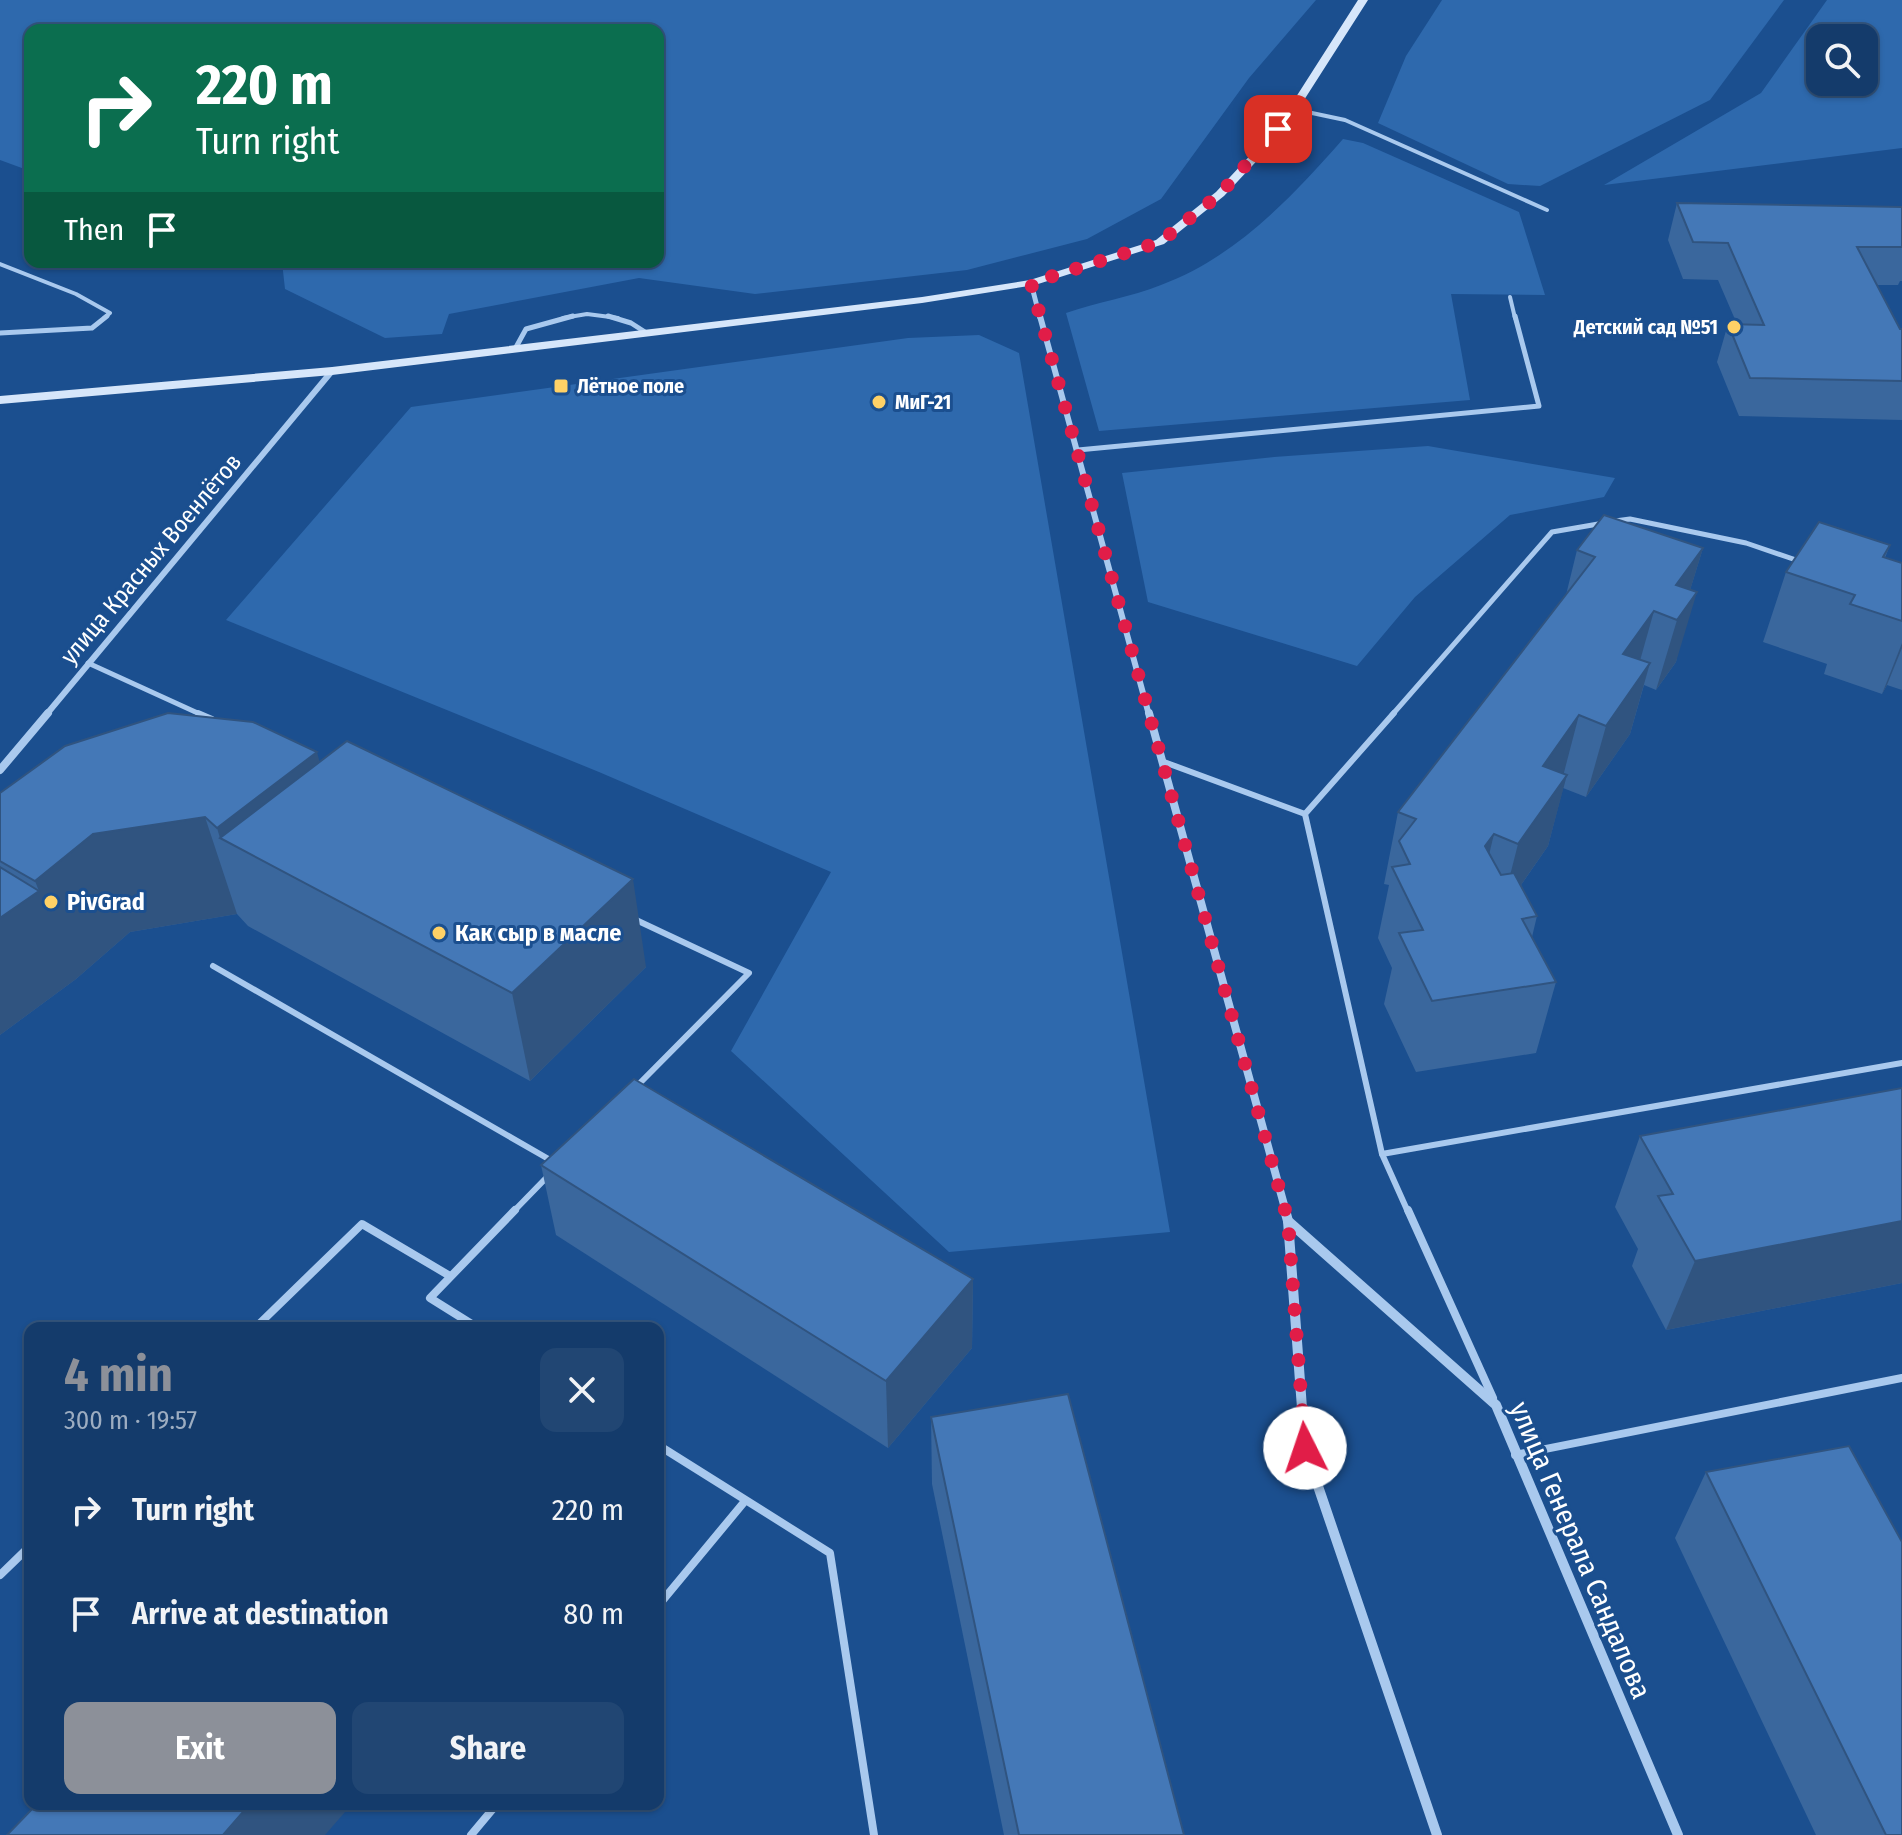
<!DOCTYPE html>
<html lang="en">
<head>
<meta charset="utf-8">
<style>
  body { margin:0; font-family:"Fira Sans Condensed",sans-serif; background:#214673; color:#f1f3f6; height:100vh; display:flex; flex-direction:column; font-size:30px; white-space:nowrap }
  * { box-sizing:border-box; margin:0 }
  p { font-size:26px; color:#9dadc1 }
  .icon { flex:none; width:44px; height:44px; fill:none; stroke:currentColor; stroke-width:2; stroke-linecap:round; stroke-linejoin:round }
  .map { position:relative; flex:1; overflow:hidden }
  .drawer { position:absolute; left:24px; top:1322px; width:640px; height:488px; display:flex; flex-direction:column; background:#143b6b; border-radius:16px; box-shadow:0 2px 6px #0004,0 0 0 2px #33557e }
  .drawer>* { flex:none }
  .top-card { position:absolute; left:24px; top:24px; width:640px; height:244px; border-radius:16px; box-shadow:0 2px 6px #0004,0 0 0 2px #33557e; background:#0b6e4f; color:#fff; overflow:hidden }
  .controls { position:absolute; left:1806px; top:24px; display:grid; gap:16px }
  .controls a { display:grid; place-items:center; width:72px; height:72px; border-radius:16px; background:#143b6b; box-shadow:0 2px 6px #0004,0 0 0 2px #33557e; font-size:40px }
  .pin { position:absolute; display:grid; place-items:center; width:68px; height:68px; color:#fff; margin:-34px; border-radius:16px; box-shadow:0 4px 12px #0006 }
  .me { position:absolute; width:88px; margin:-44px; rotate:356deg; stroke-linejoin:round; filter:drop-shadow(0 0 6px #0008) }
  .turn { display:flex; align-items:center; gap:28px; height:168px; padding:0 40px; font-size:36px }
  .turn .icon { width:104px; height:104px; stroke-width:2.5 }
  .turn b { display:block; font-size:56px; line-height:68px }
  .then { display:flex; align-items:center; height:76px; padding:0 40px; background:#0003; gap:16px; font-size:30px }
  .round { display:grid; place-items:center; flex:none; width:84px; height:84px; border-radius:16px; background:#214673 }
  .summary { display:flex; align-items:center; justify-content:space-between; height:136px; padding:0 40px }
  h1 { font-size:48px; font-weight:700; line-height:60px; color:#8c9099 }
  .primary-button { display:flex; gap:16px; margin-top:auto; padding:16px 40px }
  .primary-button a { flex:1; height:92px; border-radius:16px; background:#8c9099; color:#fff; font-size:32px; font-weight:700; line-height:92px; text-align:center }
  .primary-button a+a { background:#214673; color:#f1f3f6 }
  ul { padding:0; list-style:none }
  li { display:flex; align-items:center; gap:24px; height:104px; padding:0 40px }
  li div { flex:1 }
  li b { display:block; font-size:30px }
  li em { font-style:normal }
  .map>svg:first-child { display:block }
  .green { fill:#2e69ad; fill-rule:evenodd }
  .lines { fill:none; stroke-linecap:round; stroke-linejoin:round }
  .lane-far3 { stroke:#a9c9ee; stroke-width:4 }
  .lane-far2 { stroke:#a9c9ee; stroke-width:5 }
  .lane-far1 { stroke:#a9c9ee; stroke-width:6 }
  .lane { stroke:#a9c9ee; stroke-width:8 }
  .street-far3 { stroke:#a9c9ee; stroke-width:5 }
  .street-far2 { stroke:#a9c9ee; stroke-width:6 }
  .street-far1 { stroke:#a9c9ee; stroke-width:8 }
  .street { stroke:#a9c9ee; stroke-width:10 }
  .secondary { fill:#d6e6fa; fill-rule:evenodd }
  .wall { fill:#3a679d }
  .shaded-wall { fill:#305480 }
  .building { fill:#4478b7; stroke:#305480; stroke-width:2 }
  .route { stroke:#e11d48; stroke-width:14; stroke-dasharray:0 25.2 }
  .poi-dot { fill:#ffd166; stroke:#1b4f8f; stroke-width:3 }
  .labels { text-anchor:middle; stroke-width:6; stroke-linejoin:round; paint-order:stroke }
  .far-poi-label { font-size:20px; font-weight:bold; fill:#fff; stroke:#1b4f8f; text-anchor:start }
  .street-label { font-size:24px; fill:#fff; stroke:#1b4f8f }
  .poi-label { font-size:24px; font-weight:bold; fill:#fff; stroke:#1b4f8f; text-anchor:start }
  .near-street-label { font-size:28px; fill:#fff; stroke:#1b4f8f }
</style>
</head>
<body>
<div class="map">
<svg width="1902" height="1835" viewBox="0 0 1902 1835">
  <rect width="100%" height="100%" fill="#1b4f8f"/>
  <g class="green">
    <path d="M0,0H1316L1249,78L1161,199L1087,239L967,270L755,294L639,278L449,314L442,334L385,338L285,289L282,262H658V30H30V171L0,160Z"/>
    <path d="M1442,0H1784L1710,100L1540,186L1508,184L1378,123L1406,56Z"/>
    <path d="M1827,0H1902V148L1604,185L1761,93ZM1820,38H1864V82H1820Z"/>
    <path d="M1343,139L1363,143L1519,212L1545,295L1451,294L1470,400L1099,431L1066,313C1097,302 1131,297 1161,285C1236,257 1291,198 1343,139Z"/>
    <path d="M979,335L1019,353L1170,1232L949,1252L731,1051L831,872L599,772L226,620L411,407L908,338Z"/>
    <path d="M1428,446L1615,478L1604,497L1510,515L1415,597L1357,666L1148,602L1122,473L1274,457Z"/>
  </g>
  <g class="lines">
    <g class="lane-far3">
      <path d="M1293,109L1345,120L1547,210"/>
      <path d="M0,264L76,294L110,313L104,318"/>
      <path d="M1510,297L1515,318"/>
      <path d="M563,318L587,314L618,318"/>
    </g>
    <g class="lane-far2">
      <path d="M608,316L631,323L645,332"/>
      <path d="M0,333L92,328L107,316"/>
      <path d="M515,349L526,329L573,316"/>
      <path d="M1078,450L1539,406L1515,316"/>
      <path d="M1615,521L1630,519L1746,543L1802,562"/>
      <path d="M88,663L202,715"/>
      <path d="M1392,715L1552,532L1604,523"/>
    </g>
    <g class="lane-far1">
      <path d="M198,713L212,719"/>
      <path d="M1164,762L1305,814"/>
      <path d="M634,919L749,973L635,1088"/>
      <path d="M213,966L552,1161"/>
      <path d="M1382,1154L1305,814L1394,713"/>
      <path d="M513,1212L548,1176"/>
      <path d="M1408,1212L1382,1154L1902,1063"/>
    </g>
    <g class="lane">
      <path d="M1408,1210L1493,1398"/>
      <path d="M255,1328L362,1224L450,1276"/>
      <path d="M478,1328L430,1298L515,1210"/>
      <path d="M658,1445L830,1553L874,1835"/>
      <path d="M1515,1455L1902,1378"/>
      <path d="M0,1575L30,1546"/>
      <path d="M658,1606L745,1501"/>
      <path d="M471,1835L497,1804"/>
    </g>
    <path class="street-far3" d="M1031,283L1040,318"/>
    <g class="street-far2">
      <path d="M1040,316L1149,715"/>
      <path d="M46,715L332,371"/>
    </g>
    <g class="street-far1">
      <path d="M1149,713L1286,1212"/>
      <path d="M0,770L48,713"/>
    </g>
    <g class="street">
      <path d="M1285,1210L1288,1221L1496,1405L1678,1835"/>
      <path d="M1288,1221L1305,1448L1437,1835"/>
    </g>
    <path class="secondary" d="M1358,0H1368L1297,111L1266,151L1224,196L1164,244L1035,285L922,303L332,375L0,404V396L332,367L922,297L1030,280L1156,240L1216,192L1258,147L1289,108Z"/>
  </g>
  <g class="wall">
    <path d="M1677,203L1902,207V281H1900L1898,285H1877L1900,329H1902V420L1739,416L1717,362L1728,324H1737L1718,280L1683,279L1668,240Z"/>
    <path d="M1890,545L1885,558L1902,563V690L1887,685L1882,694L1824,674L1827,664L1763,642L1786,572Z"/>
    <path d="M1703,548L1690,590L1676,662L1656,690L1644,685L1630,734L1586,797L1563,788L1548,846L1521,885L1537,916L1532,937L1556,982L1536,1053L1416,1072L1384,1004L1392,968L1378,938L1389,885L1384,884L1398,812L1566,595L1577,550Z"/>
    <path d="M320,762L646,967L530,1081L248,926L237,914L130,932L76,979L0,1035V793Z"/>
    <path d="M1902,1088V1283L1666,1330L1632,1266L1638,1249L1615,1207L1640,1136Z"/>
    <path d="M541,1165L973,1279L972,1348L888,1448L556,1235Z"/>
    <path d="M931,1417L1184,1835H1004L932,1484Z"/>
    <path d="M1706,1472L1902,1835H1816L1675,1538Z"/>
  </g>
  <g class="shaded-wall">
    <path d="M1703,548L1684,610L1697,592L1676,662L1656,690L1677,620L1676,585Z"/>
    <path d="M1654,611L1634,682L1623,654Z"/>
    <path d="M1902,643V648L1887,685L1882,694Z"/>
    <path d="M1650,663L1630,734L1586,797L1606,726Z"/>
    <path d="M1579,715L1561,784L1567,775L1548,846L1500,915L1518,844L1543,766Z"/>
    <path d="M317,752L343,849L220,838L217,828Z"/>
    <path d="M205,817L237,914L130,932L76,979L0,1035V918L39,891L35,881L93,834Z"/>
    <path d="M1494,834L1477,905L1485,846Z"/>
    <path d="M633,879L646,967L530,1081L512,993Z"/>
    <path d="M1902,1221V1283L1666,1330L1695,1261Z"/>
    <path d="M973,1279L972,1348L888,1448L886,1381Z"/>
    <path d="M250,1804H352L325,1835H223Z"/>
  </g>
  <g class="building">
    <path d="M1677,203L1902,207V247H1857L1900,329H1902V381L1750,378L1728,324L1764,325L1728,243L1693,242Z"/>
    <path d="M1604,515L1703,548L1676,585L1697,592L1677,620L1654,611L1623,654L1650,663L1606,726L1579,715L1543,766L1567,775L1518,844L1494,834L1485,846L1501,875L1514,873L1537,916L1522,919L1556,982L1432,1001L1399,933L1423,930L1392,867L1410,864L1399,841L1416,819L1398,812L1595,557L1577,550Z"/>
    <path d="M1819,522L1890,545L1883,557L1902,563V621L1850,604L1855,595L1786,572Z"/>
    <path d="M168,713L253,722L317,752L217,828L205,817L93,834L35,881L0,861V793L65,746Z"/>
    <path d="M347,741L633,879L512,993L220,838Z"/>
    <path d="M0,867L39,891L0,918Z"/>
    <path d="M634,1079L973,1279L886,1381L541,1165Z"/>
    <path d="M1902,1088V1221L1695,1261L1658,1196L1673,1194L1640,1136Z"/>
    <path d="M1068,1394L1184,1835H1019L931,1417Z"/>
    <path d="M1849,1446L1902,1542V1835H1886L1706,1472Z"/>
    <path d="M37,1804H250L223,1835H7Z"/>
  </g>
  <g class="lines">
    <path class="route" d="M1278,129L1220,194L1160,242L1031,283L1288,1221L1305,1448"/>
  </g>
  <g class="poi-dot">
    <circle cx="1734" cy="327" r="8"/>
    <rect x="553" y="378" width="16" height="16" rx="4"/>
    <circle cx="879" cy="402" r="8"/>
    <circle cx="51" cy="902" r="8"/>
    <circle cx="439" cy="933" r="8"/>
  </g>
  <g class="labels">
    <g class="far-poi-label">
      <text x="1718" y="334" text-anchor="end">Детский сад №51</text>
      <text x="577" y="393">Лётное поле</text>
      <text x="895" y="409">МиГ-21</text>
    </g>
    <g class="street-label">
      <text transform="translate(151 559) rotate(-50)" y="8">улица Красных Военлётов</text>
    </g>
    <g class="poi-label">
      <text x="67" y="910">PivGrad</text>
      <text x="455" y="941">Как сыр в масле</text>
    </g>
    <g class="near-street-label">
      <text transform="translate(1581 1550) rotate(67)" y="10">улица Генерала Сандалова</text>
    </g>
  </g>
</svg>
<div class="controls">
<a><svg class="icon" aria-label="search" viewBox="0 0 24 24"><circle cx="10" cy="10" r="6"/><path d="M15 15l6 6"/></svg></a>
</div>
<div class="pin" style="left:1278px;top:129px;background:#d93025"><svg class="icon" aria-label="arrive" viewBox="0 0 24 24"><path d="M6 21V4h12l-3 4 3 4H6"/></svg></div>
<svg class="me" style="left:1305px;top:1448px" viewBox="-20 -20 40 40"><circle r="19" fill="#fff"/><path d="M0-13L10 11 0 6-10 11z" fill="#e11d48"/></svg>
<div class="top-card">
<div class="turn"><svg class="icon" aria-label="right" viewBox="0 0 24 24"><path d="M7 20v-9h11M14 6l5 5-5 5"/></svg><div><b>220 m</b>Turn right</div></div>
<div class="then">Then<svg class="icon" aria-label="arrive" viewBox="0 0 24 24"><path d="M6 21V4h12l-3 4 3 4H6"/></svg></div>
</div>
<section class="drawer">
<div class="summary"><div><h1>4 min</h1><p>300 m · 19:57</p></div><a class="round"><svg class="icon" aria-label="close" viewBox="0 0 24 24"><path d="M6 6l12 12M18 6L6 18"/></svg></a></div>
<ul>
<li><svg class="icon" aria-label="right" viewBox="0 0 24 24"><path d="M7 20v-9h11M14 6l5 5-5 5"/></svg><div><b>Turn right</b></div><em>220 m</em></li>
<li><svg class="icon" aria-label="arrive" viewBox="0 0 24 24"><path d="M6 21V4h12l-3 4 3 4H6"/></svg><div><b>Arrive at destination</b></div><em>80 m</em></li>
</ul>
<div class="primary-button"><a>Exit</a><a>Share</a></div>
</section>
</div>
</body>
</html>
